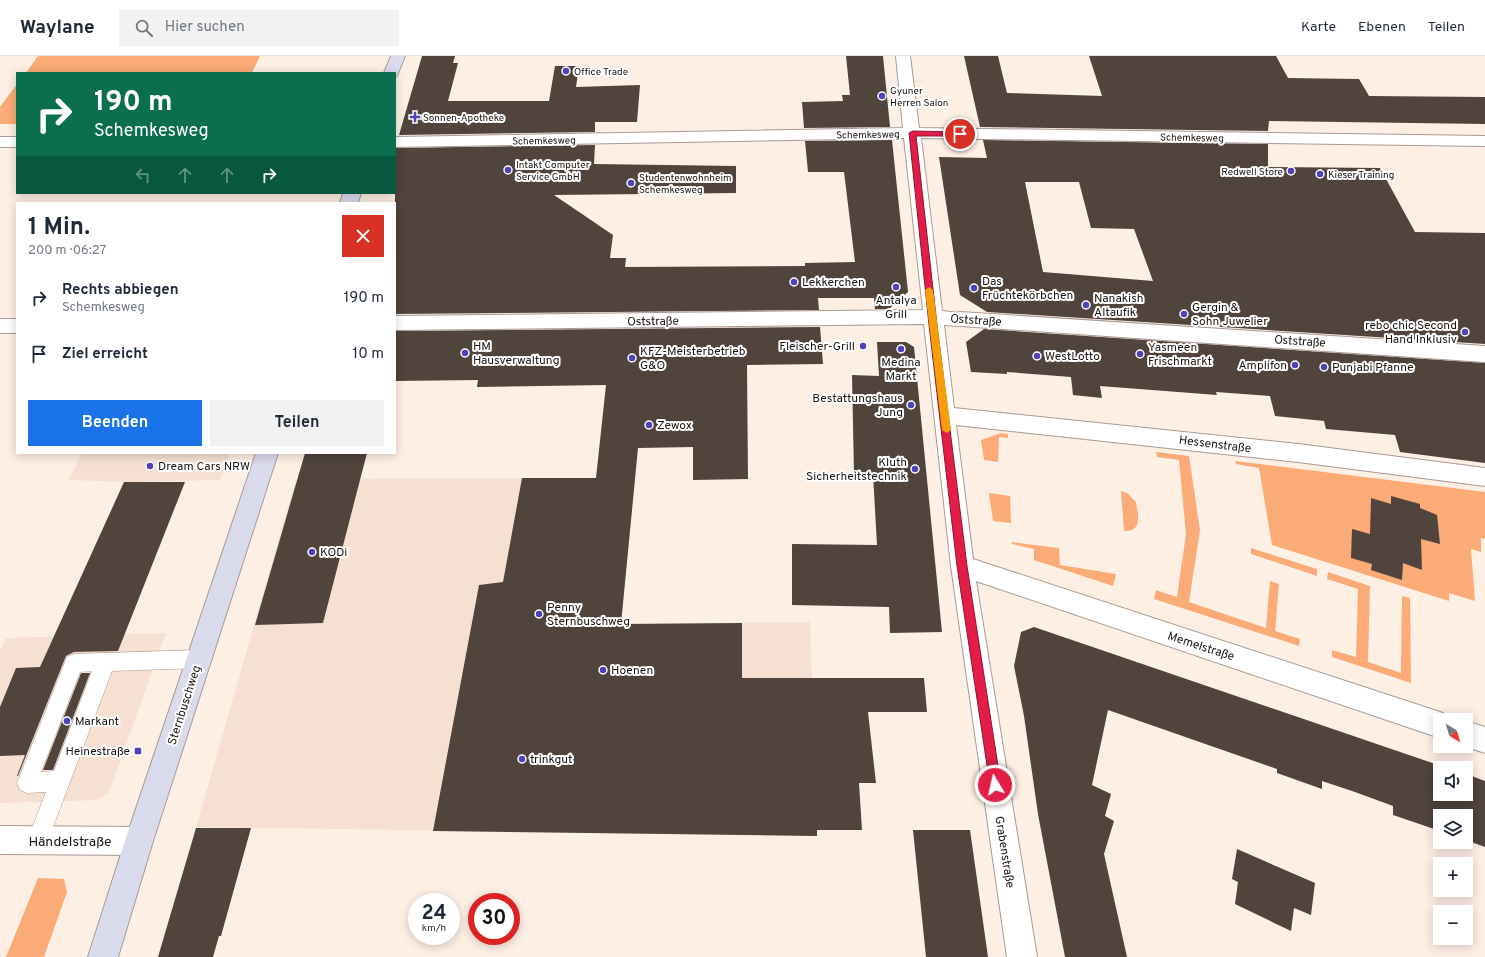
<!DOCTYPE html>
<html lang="de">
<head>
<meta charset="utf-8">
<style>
  body { margin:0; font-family:Overpass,sans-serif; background:#f2f2f3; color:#1f2937; height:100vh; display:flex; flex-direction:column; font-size:15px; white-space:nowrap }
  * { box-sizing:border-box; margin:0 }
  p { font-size:13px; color:#747a83 }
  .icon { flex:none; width:22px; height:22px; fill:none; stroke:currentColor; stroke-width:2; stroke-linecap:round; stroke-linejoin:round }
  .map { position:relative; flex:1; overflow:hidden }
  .panel { position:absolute; left:16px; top:146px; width:380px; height:252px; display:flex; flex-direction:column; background:#fff; border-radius:0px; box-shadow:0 2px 10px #0003 }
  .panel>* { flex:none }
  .guide { position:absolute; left:16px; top:16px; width:380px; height:122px; border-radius:0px; box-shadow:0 2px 10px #0003; background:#0b6e4f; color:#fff; overflow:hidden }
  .needle { width:26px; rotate:142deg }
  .buttons { position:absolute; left:1433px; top:657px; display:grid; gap:8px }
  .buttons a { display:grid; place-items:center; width:40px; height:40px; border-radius:0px; background:#fff; box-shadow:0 2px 10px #0003; font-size:20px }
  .speed { position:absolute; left:408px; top:837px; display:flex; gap:8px; font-size:20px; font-weight:700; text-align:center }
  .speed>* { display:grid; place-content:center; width:52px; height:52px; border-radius:50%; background:#fff; box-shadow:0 2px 10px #0003; line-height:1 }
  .speed small { font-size:10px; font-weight:400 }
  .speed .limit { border:6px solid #d22; background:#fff; color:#111 }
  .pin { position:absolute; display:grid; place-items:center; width:34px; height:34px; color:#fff; margin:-17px; border:2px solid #fff; border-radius:50%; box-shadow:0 1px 4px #0007 }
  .me { position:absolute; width:44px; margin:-22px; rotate:351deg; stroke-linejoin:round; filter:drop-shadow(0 0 3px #0008) }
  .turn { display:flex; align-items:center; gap:14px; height:84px; padding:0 12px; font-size:18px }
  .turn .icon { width:52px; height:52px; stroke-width:2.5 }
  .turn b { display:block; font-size:28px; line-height:34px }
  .lanes { display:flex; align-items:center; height:38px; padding:0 12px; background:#0003; justify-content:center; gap:20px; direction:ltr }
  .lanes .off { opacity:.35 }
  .round { display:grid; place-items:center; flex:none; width:42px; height:42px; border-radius:0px; background:#f2f2f3 }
  .head { display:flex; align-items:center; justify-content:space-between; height:68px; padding:0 12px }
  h1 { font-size:24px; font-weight:700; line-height:30px }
  .button { display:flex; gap:8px; margin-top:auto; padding:8px 12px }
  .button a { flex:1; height:46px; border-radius:0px; background:#1a73e8; color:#fff; font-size:16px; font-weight:700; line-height:46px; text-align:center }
  .button a+a { background:#f2f2f3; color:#1f2937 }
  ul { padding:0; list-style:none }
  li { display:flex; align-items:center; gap:12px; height:56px; padding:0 12px }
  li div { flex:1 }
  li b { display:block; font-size:15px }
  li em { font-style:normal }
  header { display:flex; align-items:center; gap:24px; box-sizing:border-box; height:56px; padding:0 20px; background:#fff; border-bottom:1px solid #e0e1e3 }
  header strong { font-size:19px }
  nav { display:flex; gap:22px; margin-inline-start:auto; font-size:14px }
  .search { width:280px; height:36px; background:#f2f2f3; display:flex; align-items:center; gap:10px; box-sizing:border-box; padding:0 14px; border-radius:0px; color:#747a83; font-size:15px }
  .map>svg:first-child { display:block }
  .built { fill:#f6e0d2 }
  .green { fill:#faab77 }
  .building { fill:#50443c; fill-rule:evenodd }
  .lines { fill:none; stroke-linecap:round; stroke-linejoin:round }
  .service-casing { stroke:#a99a92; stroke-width:1 }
  .pedestrian-casing { stroke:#a99a92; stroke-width:2 }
  .minor-casing { stroke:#a99a92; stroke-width:2 }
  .secondary-casing { stroke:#a99a92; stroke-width:2 }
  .service { fill:#fff; fill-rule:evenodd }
  .pedestrian { fill:#fff; fill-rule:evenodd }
  .minor { fill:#fff; fill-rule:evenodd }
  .secondary { fill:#dadaed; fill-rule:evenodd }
  .route { fill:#e11d48; stroke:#92132f }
  .slow { fill:#f59e0b }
  .poi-dot { fill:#5042b9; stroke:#fff; stroke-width:1.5 }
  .labels { text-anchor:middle; stroke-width:4; stroke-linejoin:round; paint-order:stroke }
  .far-poi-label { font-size:10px; fill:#1a1512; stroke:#fff; text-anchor:start }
  .far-street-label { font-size:10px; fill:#1a1512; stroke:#fff }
  .poi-label { font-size:12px; fill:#1a1512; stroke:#fff; text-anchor:start }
  .street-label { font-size:12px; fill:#1a1512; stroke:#fff }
  .near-street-label { font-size:14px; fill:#1a1512; stroke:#fff }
</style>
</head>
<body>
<header>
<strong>Waylane</strong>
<div class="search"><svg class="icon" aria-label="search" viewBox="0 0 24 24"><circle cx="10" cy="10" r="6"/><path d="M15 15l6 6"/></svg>Hier suchen</div>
<nav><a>Karte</a><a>Ebenen</a><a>Teilen</a></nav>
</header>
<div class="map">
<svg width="1485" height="901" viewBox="0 0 1485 901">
  <rect width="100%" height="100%" fill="#feefe5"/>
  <g class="built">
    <path d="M82,397H230L220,424L124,426L69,424Z"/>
    <path d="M635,422L621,568L810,566L817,780L196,771L296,423Z"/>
    <path d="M166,577L109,736L98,744L0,747V595L6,582Z"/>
  </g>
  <g class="green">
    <path d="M38,0H260L252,17H26Z"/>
    <path d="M17,28V68H0V51Z"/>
    <path d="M1001,377L1008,378V382L999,381L998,406L984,404L981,384Z"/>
    <path d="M1156,396L1189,400L1200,474L1189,546L1266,572L1270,525L1279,528L1275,575L1300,583L1299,590L1154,543L1156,534L1177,541L1186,478L1179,404L1157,401Z"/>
    <path d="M1235,405L1485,436V483L1481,482V496L1471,493L1475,545L1449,537V545L1272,489L1259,412L1236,408Z"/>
    <path d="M1121,435L1127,437L1136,446C1138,459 1143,476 1124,475Z"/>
    <path d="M989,437L1010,440L1011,467L993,465Z"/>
    <path d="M1011,486L1059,492L1060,509L1116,518L1113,530L1034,504V493L1012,488Z"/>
    <path d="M1251,492L1317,513V520L1251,498Z"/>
    <path d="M1328,516L1370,530L1368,606L1401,617L1402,540L1410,542L1411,627L1332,601V594L1356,601L1358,533L1327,523Z"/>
    <path d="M38,822L64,823L67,836L44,901H6Z"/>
  </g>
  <g class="building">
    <path d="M422,0H455L453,7H458L448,45H549L555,10H579L576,31L640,29L637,66H595V76L399,79Z"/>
    <path d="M846,0H883L890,71L804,72L802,46L843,45L842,39H850Z"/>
    <path d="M964,0H998L1007,37L1102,40L1089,0H1276L1288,22L1359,23L1369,40L1485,41V68L1269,65L1268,75L980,71Z"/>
    <path d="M892,84L908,236L889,253H875L874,242H818L819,254L395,258V92L595,89L594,108L736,110V137L554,139L613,179L610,202H626L625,211L805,210V207L855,206L844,116H808L805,85Z"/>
    <path d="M983,84L1268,88V111L1380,112L1415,176L1485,177V288L987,256L960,239L939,101L987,102ZM1025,126H1079L1091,172L1134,173L1153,225L1043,216Z"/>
    <path d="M820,271L823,308L747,309L748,423L693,424V391L638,392L621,568L742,567V622H924L927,656H868L876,727H859L862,774H817V780L433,775L479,529L503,526L522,422H596L606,329L477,331L478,324L395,325V275Z"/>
    <path d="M984,273L1485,307V407L1400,396L1395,379L1326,373L1324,365L1275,360L1270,340L1216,336L1217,339L1100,330L1102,342L1073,339L1071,321L1007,316V318L971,316L966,286Z"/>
    <path d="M877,286H906L914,291L942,576L890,577L889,551L792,549V488L877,489L873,418H854L852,319L879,320Z"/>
    <path d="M305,397H367L323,567L255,569Z"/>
    <path d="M124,426H185L118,595L74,596L66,600L18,720H17L25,699L0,700V651L16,612L40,611Z"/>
    <path d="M1391,440L1420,448V452L1437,459L1440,488L1421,483L1422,514L1403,507L1402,524L1371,514L1372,508L1351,502L1352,473L1370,478L1371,442L1391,448Z"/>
    <path d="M1034,571L1447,712H1440V738H1466V718L1485,725V791L1466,784V760H1440V775L1393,759V750L1355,736L1322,725V733L1277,717V713L1108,654L1092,729L1111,738L1105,760L1114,765L1104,798L1127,901H1065L1038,758L1024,660L1014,610L1021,576Z"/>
    <path d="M81,617H90L53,714H43Z"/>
    <path d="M196,772H251L221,880H219L213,901H158Z"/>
    <path d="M913,774H970L988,901H926Z"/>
    <path d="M1237,793L1315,827L1311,859L1294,852L1291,875L1235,848L1238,826L1232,823Z"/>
  </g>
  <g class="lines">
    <g class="service-casing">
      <path id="service" d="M200,594L207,597L209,603L207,609L200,612L112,615L45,792L38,796L31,792L27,785L46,736L27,737L20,734L17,727L67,601L74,598ZM92,615L54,715L41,716L80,616Z"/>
    </g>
    <g class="pedestrian-casing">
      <path id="pedestrian" d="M960,256L1485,290V306L960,270L953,268L950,263L953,258Z"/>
    </g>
    <g class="minor-casing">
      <g id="minor">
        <path d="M896,0H910L919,72L1485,80V90L921,82L942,255L967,258L970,263L967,268L960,270L944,269L954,352L1298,388L1485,412V430L1298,406L956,369L973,503L1440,656L1449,660L1451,664H1440V682L976,525L1037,901H1007L951,510L924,268L395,274V260L923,254L904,82L395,91V81L903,72Z"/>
        <rect x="0" y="81" width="17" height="10"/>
        <rect x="0" y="263" width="17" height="14"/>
        <path d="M1466,665L1485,671V697L1464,690H1466Z"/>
        <path d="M0,770L139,771L149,775L153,785L149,795L139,799L0,798Z"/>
      </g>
    </g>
    <g class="secondary-casing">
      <g id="secondary">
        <path d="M391,0H405L397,20L395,21V17H384Z"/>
        <path d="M343,137H361L358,147H340Z"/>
        <path d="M256,397H278L153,785L118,901H88L125,785Z"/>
      </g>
    </g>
    <use href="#service" class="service"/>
    <use href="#pedestrian" class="pedestrian"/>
    <use href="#minor" class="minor"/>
    <use href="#secondary" class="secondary"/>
  </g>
  <path class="route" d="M913,75L960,76L963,78L960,80H916L937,269L967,510L1001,729L999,733L995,735L991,733L990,729L957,510L929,269L909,77Z"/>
  <path class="slow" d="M929,231L933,234L951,374L947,377L942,374L925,234Z"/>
  <g class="poi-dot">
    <circle cx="566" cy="15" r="4"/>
    <circle cx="882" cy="40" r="4"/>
    <path d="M413 55h4v4h4v4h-4v4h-4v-4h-4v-4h4z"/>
    <circle cx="508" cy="114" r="4"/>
    <circle cx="1291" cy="115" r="4"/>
    <circle cx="1320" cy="118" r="4"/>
    <circle cx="631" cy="127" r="4"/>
    <circle cx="794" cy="226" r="4"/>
    <circle cx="896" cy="231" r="4"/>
    <circle cx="974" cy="232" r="4"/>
    <circle cx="1086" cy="249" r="4"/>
    <circle cx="1184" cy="258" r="4"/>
    <circle cx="1465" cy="276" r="4"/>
    <circle cx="863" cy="290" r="4"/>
    <circle cx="901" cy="293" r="4"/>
    <circle cx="465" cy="297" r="4"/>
    <circle cx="1140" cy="298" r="4"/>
    <circle cx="1037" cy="300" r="4"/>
    <circle cx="632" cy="302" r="4"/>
    <circle cx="1295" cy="309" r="4"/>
    <circle cx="1324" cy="311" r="4"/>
    <circle cx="911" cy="349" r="4"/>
    <circle cx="649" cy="369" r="4"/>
    <circle cx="150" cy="410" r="4"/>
    <circle cx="915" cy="413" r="4"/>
    <circle cx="312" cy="496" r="4"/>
    <circle cx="539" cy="558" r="4"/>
    <circle cx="603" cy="614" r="4"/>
    <circle cx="67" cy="665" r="4"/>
    <rect x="134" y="691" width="8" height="8" rx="2"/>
    <circle cx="522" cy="703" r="4"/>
  </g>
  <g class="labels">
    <g class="far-poi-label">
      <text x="574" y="19">Office Trade</text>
      <text x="890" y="38">Gyuner<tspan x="890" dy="12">Herren Salon</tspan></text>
      <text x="423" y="65">Sonnen-Apotheke</text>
      <text x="516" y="112">Intakt Computer<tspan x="516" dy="12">Service GmbH</tspan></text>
      <text x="1283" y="119" text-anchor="end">Redwell Store</text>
      <text x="1328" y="122">Kieser Training</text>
      <text x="639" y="125">Studentenwohnheim<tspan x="639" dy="12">Schemkesweg</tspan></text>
    </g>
    <g class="far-street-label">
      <text transform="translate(868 78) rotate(-1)" y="4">Schemkesweg</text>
      <text transform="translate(1192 81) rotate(1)" y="4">Schemkesweg</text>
      <text transform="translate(544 84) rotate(-1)" y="4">Schemkesweg</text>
    </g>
    <g class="poi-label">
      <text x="982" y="229">Das<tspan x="982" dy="14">Früchtekörbchen</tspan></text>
      <text x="802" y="230">Lekkerchen</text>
      <text x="1094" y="246">Nanakish<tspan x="1094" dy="14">Altaufik</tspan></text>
      <text x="896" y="248" text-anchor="middle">Antalya<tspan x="896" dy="14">Grill</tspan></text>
      <text x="1192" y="255">Gergin &amp;<tspan x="1192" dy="14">Sohn Juwelier</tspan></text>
      <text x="1457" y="273" text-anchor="end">rebo chic Second<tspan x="1457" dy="14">Hand Inklusiv</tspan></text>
      <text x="473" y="294">HM<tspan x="473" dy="14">Hausverwaltung</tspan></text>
      <text x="855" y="294" text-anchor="end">Fleischer-Grill</text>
      <text x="1148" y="295">Yasmeen<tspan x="1148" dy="14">Frischmarkt</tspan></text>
      <text x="640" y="299">KFZ-Meisterbetrieb<tspan x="640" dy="14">G&amp;O</tspan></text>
      <text x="1045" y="304">WestLotto</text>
      <text x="901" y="310" text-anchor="middle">Medina<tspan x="901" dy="14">Markt</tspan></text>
      <text x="1287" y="313" text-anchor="end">Amplifon</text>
      <text x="1332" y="315">Punjabi Pfanne</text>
      <text x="903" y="346" text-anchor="end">Bestattungshaus<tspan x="903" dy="14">Jung</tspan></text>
      <text x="657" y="373">Zewox</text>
      <text x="907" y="410" text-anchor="end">Kluth<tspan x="907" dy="14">Sicherheitstechnik</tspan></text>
      <text x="158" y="414">Dream Cars NRW</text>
      <text x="320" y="500">KODi</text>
      <text x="547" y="555">Penny<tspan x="547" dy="14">Sternbuschweg</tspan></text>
      <text x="611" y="618">Hoenen</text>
      <text x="75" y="669">Markant</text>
      <text x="130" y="699" text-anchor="end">Heinestraße</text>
      <text x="530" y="707">trinkgut</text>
    </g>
    <g class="street-label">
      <text transform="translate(976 264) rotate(4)" y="4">Oststraße</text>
      <text transform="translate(653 265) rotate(-1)" y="4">Oststraße</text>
      <text transform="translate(1300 285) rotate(4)" y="4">Oststraße</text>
      <text transform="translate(1215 388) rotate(7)" y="4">Hessenstraße</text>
      <text transform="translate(1201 590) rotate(18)" y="4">Memelstraße</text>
      <text transform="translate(184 649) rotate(-72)" y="4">Sternbuschweg</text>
      <text transform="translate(1005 796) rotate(81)" y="4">Grabenstraße</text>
    </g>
    <g class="near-street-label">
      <text x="70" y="790">Händelstraße</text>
    </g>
  </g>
</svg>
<div class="buttons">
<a><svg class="needle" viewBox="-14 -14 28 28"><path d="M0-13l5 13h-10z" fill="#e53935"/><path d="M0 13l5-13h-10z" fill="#747a83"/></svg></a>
<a><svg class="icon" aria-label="sound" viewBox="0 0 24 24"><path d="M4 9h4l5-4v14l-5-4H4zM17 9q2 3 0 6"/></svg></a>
<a><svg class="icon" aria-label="layers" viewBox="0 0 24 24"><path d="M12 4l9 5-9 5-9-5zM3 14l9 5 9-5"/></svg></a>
<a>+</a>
<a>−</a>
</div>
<div class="speed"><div>24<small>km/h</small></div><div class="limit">30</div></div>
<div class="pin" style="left:960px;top:78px;background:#d93025"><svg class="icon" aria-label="arrive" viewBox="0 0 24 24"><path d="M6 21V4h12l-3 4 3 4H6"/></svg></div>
<svg class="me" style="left:995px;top:729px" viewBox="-20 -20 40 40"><circle r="17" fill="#e11d48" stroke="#fff" stroke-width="3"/><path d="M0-11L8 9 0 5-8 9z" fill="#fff"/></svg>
<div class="guide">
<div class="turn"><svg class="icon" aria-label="right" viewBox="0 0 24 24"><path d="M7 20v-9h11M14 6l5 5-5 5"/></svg><div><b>190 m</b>Schemkesweg</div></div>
<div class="lanes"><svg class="icon off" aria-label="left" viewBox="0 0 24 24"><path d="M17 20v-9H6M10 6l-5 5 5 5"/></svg><svg class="icon off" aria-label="ahead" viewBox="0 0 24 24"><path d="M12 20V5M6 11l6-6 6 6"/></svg><svg class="icon off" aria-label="ahead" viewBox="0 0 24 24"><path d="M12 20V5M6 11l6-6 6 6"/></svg><svg class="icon" aria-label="right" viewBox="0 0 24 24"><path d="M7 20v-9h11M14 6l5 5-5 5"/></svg></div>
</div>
<section class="panel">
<div class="head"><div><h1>1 Min.</h1><p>200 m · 06:27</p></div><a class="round" style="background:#d93025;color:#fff"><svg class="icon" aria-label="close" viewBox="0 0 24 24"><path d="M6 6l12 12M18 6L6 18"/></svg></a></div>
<ul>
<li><svg class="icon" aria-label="right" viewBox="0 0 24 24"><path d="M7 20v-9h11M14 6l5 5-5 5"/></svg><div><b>Rechts abbiegen</b><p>Schemkesweg</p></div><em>190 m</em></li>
<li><svg class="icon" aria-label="arrive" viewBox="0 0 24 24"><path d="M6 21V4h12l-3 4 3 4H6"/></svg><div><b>Ziel erreicht</b></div><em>10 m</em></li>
</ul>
<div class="button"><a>Beenden</a><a>Teilen</a></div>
</section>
</div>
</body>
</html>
